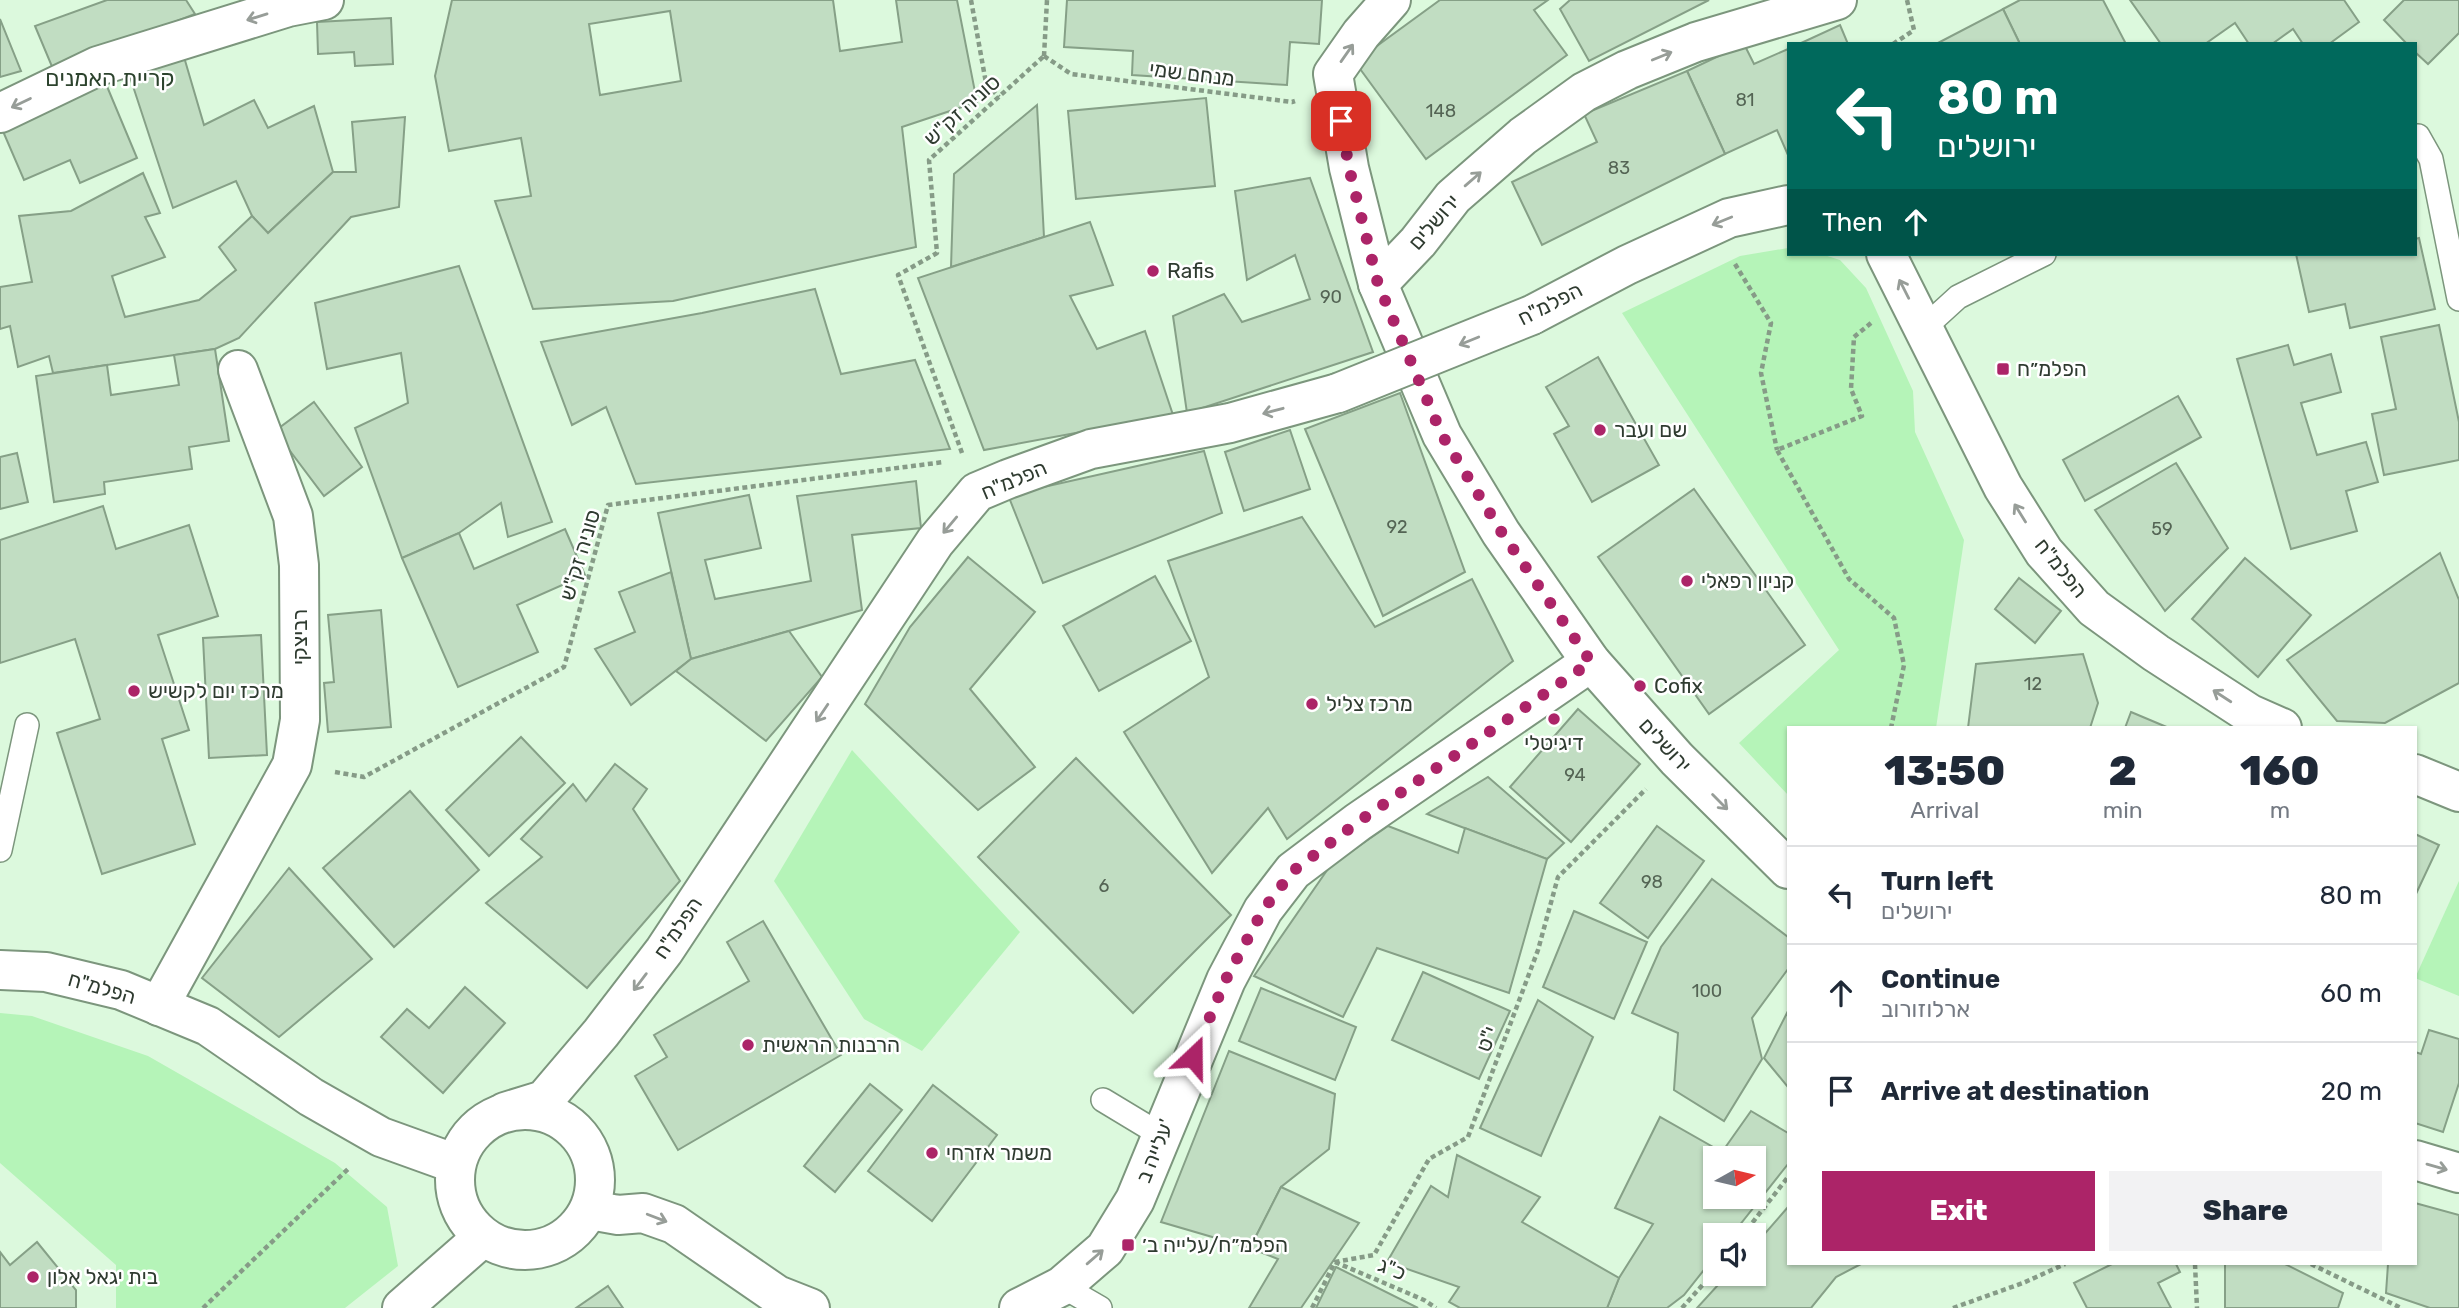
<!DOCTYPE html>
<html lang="en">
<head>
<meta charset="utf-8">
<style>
  body { margin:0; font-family:Rubik,Heebo,sans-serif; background:#f2f2f3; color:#1f2937; height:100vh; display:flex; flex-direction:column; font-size:26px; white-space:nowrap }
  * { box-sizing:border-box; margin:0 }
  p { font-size:23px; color:#747a83 }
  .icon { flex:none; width:38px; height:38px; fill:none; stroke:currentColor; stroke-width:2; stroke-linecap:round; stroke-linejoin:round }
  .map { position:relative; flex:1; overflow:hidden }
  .details { position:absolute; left:1787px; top:726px; width:630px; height:539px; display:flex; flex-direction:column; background:#fff; border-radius:0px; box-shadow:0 2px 5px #0004 }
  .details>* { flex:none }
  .guide { position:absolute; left:1787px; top:42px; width:630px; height:214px; border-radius:0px; box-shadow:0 2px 5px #0004; background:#00695c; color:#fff; overflow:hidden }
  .needle { width:46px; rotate:82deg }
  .buttons { position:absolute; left:1703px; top:1146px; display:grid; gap:14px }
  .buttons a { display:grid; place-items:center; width:63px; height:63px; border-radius:0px; background:#fff; box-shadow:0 2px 5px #0004; font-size:35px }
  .pin { position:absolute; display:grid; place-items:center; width:60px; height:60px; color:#fff; margin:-30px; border-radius:14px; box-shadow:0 4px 10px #0006 }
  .me { position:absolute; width:77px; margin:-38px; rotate:23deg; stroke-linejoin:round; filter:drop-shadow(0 0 5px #0008) }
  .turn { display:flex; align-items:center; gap:24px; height:147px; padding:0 35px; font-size:32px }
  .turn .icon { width:91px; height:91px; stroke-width:2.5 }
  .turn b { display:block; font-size:49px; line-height:60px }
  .then { display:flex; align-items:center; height:66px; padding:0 35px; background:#0003; gap:14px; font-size:26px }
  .eta { display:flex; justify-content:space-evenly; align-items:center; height:119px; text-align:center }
  .eta b { font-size:42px; font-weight:800; line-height:49px }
  .cta { display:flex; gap:14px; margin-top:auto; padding:14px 35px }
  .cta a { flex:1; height:80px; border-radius:0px; background:#ac2468; color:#fff; font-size:28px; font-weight:800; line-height:80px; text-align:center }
  .cta a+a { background:#f2f2f3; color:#1f2937 }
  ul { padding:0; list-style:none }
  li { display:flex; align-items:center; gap:21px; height:98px; padding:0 35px; border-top:2px solid #e0e1e3 }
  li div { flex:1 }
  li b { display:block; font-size:26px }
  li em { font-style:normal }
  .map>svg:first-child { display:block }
  .green { fill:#b5f4b8 }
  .building { fill:#c1ddc2; stroke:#86a087; stroke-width:2; fill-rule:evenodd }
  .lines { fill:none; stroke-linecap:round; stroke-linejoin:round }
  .service-casing { stroke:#7c967d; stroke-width:26 }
  .minor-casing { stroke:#7c967d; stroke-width:42 }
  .path { stroke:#869b87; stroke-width:4.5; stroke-dasharray:5 3.5; stroke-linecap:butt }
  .service { stroke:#fff; stroke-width:23 }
  .minor { stroke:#fff; stroke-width:38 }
  .minor-bridge-casing { stroke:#7c967d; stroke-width:42; stroke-linecap:butt }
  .minor-bridge { stroke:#fff; stroke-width:38 }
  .oneway { stroke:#979d98 }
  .route { stroke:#ac2468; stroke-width:12; stroke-dasharray:0 21.6 }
  .poi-dot { fill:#ac2468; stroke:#fff; stroke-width:2.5 }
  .labels { text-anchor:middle; stroke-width:5; stroke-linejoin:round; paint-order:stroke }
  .number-label { font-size:18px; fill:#546454 }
  .street-label { font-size:21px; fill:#2f3b30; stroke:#fff }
  .poi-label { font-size:21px; fill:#2f3b30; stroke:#fff; text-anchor:start }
  .neighbourhood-label { font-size:23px; fill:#2c432d; stroke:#fff }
</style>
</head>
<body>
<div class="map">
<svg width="2459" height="1308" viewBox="0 0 2459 1308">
  <rect width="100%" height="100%" fill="#dcf9dd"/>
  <g class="green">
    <path d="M1788,248V254H1821L1840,260L1866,288L1913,391L1915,432L1964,540L1936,728H1788V795L1739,743L1839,650L1622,313L1740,256Z"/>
    <path d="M852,750L1020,932L922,1051L864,1019L774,881Z"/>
    <path d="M2459,881V996L2415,978Z"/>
    <path d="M0,1013L32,1016L148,1056L335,1163L387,1207L398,1266L345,1308H116V1265L0,1163Z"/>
  </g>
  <g class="building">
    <path d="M107,0H186L195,14L53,69L35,26Z"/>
    <path d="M452,0H833L840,51L902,42L896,0H957L977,102L902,127L916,247L673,301L533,309L495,201L531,196L521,138L449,151L435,76ZM670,11L681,81L600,95L589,24Z"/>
    <path d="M1067,0H1322L1319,44L1290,42L1287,85L1132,75L1133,51L1064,47Z"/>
    <path d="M1440,0H1548L1534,10L1567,55L1426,159L1355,62Z"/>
    <path d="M1570,0H1709L1589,61L1560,9Z"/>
    <path d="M2020,0H2103L2126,44H2020L2003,9Z"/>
    <path d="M2130,0H2344L2359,22L2329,44H2303L2293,29L2272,44H2249L2235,23L2205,44H2161Z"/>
    <path d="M2404,0H2459V33L2428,64L2415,52V44H2407L2384,20Z"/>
    <path d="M2003,9L2020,44H1936Z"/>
    <path d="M391,18L393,64L355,66L354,52L318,54L317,22Z"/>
    <path d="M0,19L21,71L0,77Z"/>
    <path d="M1840,25L1848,44H1799Z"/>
    <path d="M1744,44L1754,64L1788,49V155L1777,130L1725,154L1687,71Z"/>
    <path d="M184,57L204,125L254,100L268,128L314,106L333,172L268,233L252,216L236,181L173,208L129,74Z"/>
    <path d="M1687,71L1725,154L1542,245L1512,182L1597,142L1584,114Z"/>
    <path d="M106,84L137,158L80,183L70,160L24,180L2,129Z"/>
    <path d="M1206,98L1215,186L1076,199L1068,111Z"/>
    <path d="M1037,105L1044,237L951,267L954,174Z"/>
    <path d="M405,117L399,207L351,217L239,338L215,349L53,373L49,356L18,367L10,326L0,329V287L32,282L19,216L71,211L143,173L160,213L145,217L165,257L112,276L125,317L199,300L236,270L219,247L252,216L268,233L333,172H356L352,122Z"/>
    <path d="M1310,178L1373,352L1187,413L1173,316L1224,294L1242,322L1310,299L1295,255L1247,280L1235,191Z"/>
    <path d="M1090,222L1113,285L1070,296L1097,349L1145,331L1173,415L984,450L918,278Z"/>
    <path d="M2419,238L2435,309L2350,328L2345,304L2309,312L2296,254H2415V239Z"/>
    <path d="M459,266L552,522L508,537L501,503L459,533L402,558L355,428L408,403L401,353L327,369L315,303Z"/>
    <path d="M815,289L841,374L915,360L950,449L636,484L606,407L572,425L541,342L702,313Z"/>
    <path d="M2439,325L2459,422V460L2384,475L2372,414L2396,409L2381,337Z"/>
    <path d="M2288,345L2294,365L2331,354L2341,392L2301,403L2317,455L2366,442L2378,482L2346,491L2357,531L2291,549L2237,359Z"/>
    <path d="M215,349L229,441L189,447L192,469L104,482L105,494L54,502L36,376L107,365L111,395L179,385L174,355Z"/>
    <path d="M1598,357L1659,465L1592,502L1554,434L1569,426L1546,387Z"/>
    <path d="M1400,393L1465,572L1383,616L1305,429Z"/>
    <path d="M2178,396L2201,437L2085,501L2063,460Z"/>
    <path d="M314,402L362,467L324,496L275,431Z"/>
    <path d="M1290,430L1310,489L1244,511L1225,452Z"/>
    <path d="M1204,451L1222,513L1043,583L1008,495Z"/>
    <path d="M17,453L28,502L0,509V457Z"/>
    <path d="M2176,463L2228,548L2165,611L2095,510Z"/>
    <path d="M916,481L921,528L852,535L862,610L691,659L658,513L749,495L761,548L705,560L715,599L811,581L797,496Z"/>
    <path d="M1694,489L1805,645L1709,714L1598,557Z"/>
    <path d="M103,506L116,549L189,525L218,616L158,635L189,730L162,739L195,844L102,874L57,733L100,719L75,639L0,663V540Z"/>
    <path d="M1302,517L1375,627L1472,579L1513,661L1287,839L1268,808L1212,873L1124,732L1209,677L1168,561Z"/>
    <path d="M565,529L585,575L517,605L538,652L458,687L402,558L459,533L474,569Z"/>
    <path d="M2440,553L2459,600V683L2385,723L2337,721L2287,660Z"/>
    <path d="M968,557L1035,612L970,689L1035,767L978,810L865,704L910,627Z"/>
    <path d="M2245,558L2311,615L2258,677L2192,619Z"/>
    <path d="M671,572L691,659L631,705L595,649L635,632L619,592Z"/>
    <path d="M1155,576L1191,641L1099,691L1063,626Z"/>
    <path d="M2019,578L2061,611L2035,643L1995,609Z"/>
    <path d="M381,610L391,727L328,732L324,683L334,682L328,615Z"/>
    <path d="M789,631L822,677L766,741L676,671L691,659Z"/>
    <path d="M261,635L267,755L209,758L203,638Z"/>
    <path d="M2083,654L2098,703L2090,728H1968L1976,664Z"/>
    <path d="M1578,709L1640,764L1571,842L1510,787Z"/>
    <path d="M2131,712L2169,728H2125Z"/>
    <path d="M521,737L565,783L489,856L446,810Z"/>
    <path d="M1076,758L1231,915L1133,1013L978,857Z"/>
    <path d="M615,764L647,789L633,809L680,881L587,988L486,903L542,857L521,839L573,784L586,801Z"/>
    <path d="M1488,777L1564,843L1547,859L1427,814Z"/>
    <path d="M410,791L479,870L394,947L323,868Z"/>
    <path d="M1388,826L1458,853L1465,828L1547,859L1509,993L1377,948L1343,1017L1254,976L1330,866Z"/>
    <path d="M1657,826L1704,861L1648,938L1600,903Z"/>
    <path d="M2415,834L2439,845L2415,896Z"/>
    <path d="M289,868L372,959L279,1037L202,978Z"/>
    <path d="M1712,879L1788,937V969L1752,1018L1762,1059L1724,1121L1674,1090L1678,1033L1632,1013L1661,947Z"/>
    <path d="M1574,911L1647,942L1614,1019L1543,987Z"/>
    <path d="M763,921L841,1055L678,1150L635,1076L667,1057L654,1035L749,981L727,942Z"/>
    <path d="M1423,972L1510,1011L1479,1079L1392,1040Z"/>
    <path d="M465,987L505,1023L443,1093L381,1037L407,1009L429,1028Z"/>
    <path d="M1261,988L1356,1027L1335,1080L1239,1041Z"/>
    <path d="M1538,1000L1593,1037L1541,1156L1480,1128Z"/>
    <path d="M1788,1011V1126V1087L1764,1058Z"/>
    <path d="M2429,1030L2459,1039V1083L2443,1132L2415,1123V1052L2421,1054Z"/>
    <path d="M1229,1051L1335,1094L1329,1149L1281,1187L1250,1248L1161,1222Z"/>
    <path d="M870,1084L902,1110L835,1192L804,1166Z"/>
    <path d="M933,1085L997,1135L932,1221L868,1171Z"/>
    <path d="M1751,1111L1788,1133V1164L1731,1236H1715V1256L1684,1295L1667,1308H1607L1619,1278L1653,1224L1615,1208L1660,1117L1722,1152ZM1715,1158H1754V1197H1715Z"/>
    <path d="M1457,1155L1540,1197L1522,1222L1619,1278L1607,1308H1460L1449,1302L1459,1287L1387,1262L1431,1186L1448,1197Z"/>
    <path d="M1281,1187L1359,1223L1301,1308H1249L1278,1259L1250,1248Z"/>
    <path d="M2415,1203L2459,1215V1308H2430L2386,1293L2388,1264H2415Z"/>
    <path d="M1788,1207V1264H1861L1836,1277L1811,1308H1697L1728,1274H1754V1246Z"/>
    <path d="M37,1242L76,1290V1308H0V1252L10,1265Z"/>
    <path d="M2112,1264H2176L2180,1272L2158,1283L2171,1308H2087L2074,1283Z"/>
    <path d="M2225,1264H2285L2343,1293L2338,1308H2225Z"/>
    <path d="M1336,1267L1418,1308H1316Z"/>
    <path d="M608,1286L623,1308H576Z"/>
  </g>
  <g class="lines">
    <g class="service-casing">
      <g id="service">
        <path d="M2415,136H2418L2431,159L2459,299"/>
        <path d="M1924,328L1958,297L2044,254"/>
        <path d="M0,850L27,725"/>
        <path d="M1103,1100L1161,1135"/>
        <path d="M1062,1286L1100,1308"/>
      </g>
    </g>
    <g class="minor-casing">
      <g id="minor">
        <path d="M1391,0L1361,34L1333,74L1349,168L1378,284L1442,435L1501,533L1591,662L1677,759L1788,869"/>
        <path d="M0,113L98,66L288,7L324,0"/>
        <path d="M1886,254L2003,487L2044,552L2094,608L2156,653L2250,714L2282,728"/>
        <path d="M1378,284L1418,242L1453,197L1523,136L1584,92L1627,70L1696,42L1837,0"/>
        <path d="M1532,315L1627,265L1729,218L1788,205"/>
        <path d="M2415,774L2459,792"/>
        <path d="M0,970L46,972L121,990L208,1026L311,1097L381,1137L456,1164"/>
        <path d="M159,1006L292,765L300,720L299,565L293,516L238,370"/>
        <circle cx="525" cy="1180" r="70"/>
        <path d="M505,1112L544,1100L601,1033L664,951L935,542L977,492L1008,479L1091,449L1230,423L1338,393"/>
        <path d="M2415,1160L2459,1173"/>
        <path d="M590,1210L618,1215L643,1213L674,1224L777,1295L810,1308"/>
        <path d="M402,1308L483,1237"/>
        <path d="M1019,1308L1062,1286L1105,1249L1135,1200L1226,980L1263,910L1293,871L1358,822L1591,662"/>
      </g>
    </g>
    <g class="path">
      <path d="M971,0L986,83L999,97"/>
      <path d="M1893,44L1914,30L1907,0"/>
      <path d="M1044,56L1071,74L1292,102L1295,101"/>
      <path d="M1044,56L1047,0"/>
      <path d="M1735,264L1771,323L1761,373L1777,450"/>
      <path d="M1871,323L1854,337L1851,389L1862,416L1777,450L1849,579L1894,618L1904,665L1891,728"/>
      <path d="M962,453L898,275L937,253L929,160L1044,56"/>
      <path d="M335,772L364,777L564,667L608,505L944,462"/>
      <path d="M1742,1236L1788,1177"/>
      <path d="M1335,1262L1424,1300L1436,1308"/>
      <path d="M2195,1264L2197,1308"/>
      <path d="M2311,1264L2401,1308"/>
      <path d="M203,1308L348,1169"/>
      <path d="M1312,1308L1335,1262L1374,1255L1429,1159L1468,1137L1538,950L1558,877L1646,789"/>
      <path d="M1682,1308L1715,1271"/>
      <path d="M1953,1308L2023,1283L2065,1264"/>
    </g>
    <use href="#service" class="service"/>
    <use href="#minor" class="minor"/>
    <g class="minor-bridge-casing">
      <path id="minor-bridge" d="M1338,393L1532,315"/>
    </g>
    <use href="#minor-bridge" class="minor-bridge"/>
  </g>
  <defs><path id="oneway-shaft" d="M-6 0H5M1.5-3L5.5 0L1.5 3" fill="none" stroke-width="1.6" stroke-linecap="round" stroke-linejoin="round" transform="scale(1.75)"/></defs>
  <g class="oneway">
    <use href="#oneway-shaft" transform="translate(257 17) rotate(163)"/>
    <use href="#oneway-shaft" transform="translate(1347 53) rotate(-55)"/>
    <use href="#oneway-shaft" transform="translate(1662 56) rotate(-22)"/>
    <use href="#oneway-shaft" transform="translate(21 103) rotate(154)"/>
    <use href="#oneway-shaft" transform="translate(1473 179) rotate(-41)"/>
    <use href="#oneway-shaft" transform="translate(1722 221) rotate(158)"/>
    <use href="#oneway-shaft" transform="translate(1904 289) rotate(-117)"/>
    <use href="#oneway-shaft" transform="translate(1469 341) rotate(158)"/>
    <use href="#oneway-shaft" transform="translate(1273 411) rotate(165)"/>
    <use href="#oneway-shaft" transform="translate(2020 513) rotate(-122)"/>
    <use href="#oneway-shaft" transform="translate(950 525) rotate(130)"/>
    <use href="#oneway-shaft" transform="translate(2222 696) rotate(-147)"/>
    <use href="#oneway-shaft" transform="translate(822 713) rotate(124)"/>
    <use href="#oneway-shaft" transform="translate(1720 802) rotate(45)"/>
    <use href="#oneway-shaft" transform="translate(640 982) rotate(127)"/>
    <use href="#oneway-shaft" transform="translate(2437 1167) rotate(16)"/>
    <use href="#oneway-shaft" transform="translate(657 1218) rotate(21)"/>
    <use href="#oneway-shaft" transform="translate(1095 1257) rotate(-41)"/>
  </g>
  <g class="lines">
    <path class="route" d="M1193,1057L1226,979L1263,910L1293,871L1358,822L1591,662L1502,533L1442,435L1378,284L1349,168L1341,121"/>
  </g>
  <g class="poi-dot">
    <circle cx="1153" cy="271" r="7"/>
    <rect x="1996" y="362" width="14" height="14" rx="3.5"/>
    <circle cx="1600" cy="430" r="7"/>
    <circle cx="1687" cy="581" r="7"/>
    <circle cx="1640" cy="686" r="7"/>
    <circle cx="134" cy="691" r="7"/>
    <circle cx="1312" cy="704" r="7"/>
    <circle cx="1554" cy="719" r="7"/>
    <circle cx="748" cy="1045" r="7"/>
    <circle cx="932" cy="1153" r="7"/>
    <rect x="1121" y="1238" width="14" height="14" rx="3.5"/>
    <circle cx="33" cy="1277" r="7"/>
  </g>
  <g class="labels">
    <g class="number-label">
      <text x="1745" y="106">81</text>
      <text x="1441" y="117">148</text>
      <text x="1619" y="174">83</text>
      <text x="1331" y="303">90</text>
      <text x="1397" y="533">92</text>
      <text x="2162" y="535">59</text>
      <text x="2033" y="690">12</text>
      <text x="1575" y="781">94</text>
      <text x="1652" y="888">98</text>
      <text x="1104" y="892">6</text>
      <text x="1707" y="997">100</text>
    </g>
    <g class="street-label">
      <text transform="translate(1192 74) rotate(7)" y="7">מנחם שמי</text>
      <text transform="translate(962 110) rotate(-42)" y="7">סוניה זק"ש</text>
      <text transform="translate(1434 222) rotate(-49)" y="7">ירושלים</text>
      <text transform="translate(1550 304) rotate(-27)" y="7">הפלמ"ח</text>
      <text transform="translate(1014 480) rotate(-23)" y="7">הפלמ"ח</text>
      <text transform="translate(580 555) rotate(-73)" y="7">סוניה זק"ש</text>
      <text transform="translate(2061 568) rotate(51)" y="7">הפלמ"ח</text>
      <text transform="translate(300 637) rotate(-90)" y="7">רביצקי</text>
      <text transform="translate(1665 745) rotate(47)" y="7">ירושלים</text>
      <text transform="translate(678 928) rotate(-56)" y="7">הפלמ"ח</text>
      <text transform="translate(102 988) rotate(16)" y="7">הפלמ"ח</text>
      <text transform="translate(1487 1039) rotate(-69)" y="7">י"ט</text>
      <text transform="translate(1155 1151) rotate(-68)" y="7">עלייה ב'</text>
      <text transform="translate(1392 1269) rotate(23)" y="7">כ"ג</text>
    </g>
    <g class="poi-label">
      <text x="1167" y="278">Rafis</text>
      <text x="2017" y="376">הפלמ״ח</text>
      <text x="1614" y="437">שם ועבר</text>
      <text x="1701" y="588">קניון רפאלי</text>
      <text x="1654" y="693">Cofix</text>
      <text x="148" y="698">מרכז יום לקשיש</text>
      <text x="1326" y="711">מרכז צליל</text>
      <text x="1554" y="750" text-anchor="middle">דיגיטלי</text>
      <text x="762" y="1052">הרבנות הראשית</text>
      <text x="946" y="1160">משמר אזרחי</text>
      <text x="1142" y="1252">הפלמ״ח/עלייה ב׳</text>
      <text x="47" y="1284">בית יגאל אלון</text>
    </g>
    <g class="neighbourhood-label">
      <text x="110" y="86">קריית האמנים</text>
    </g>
  </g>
</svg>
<div class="buttons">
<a><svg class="needle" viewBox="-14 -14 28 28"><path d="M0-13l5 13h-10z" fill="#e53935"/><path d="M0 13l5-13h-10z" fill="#747a83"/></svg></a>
<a><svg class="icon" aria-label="sound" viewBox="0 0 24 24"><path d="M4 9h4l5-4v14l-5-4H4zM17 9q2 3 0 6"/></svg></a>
</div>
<div class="pin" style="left:1341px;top:121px;background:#d93025"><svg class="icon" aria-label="arrive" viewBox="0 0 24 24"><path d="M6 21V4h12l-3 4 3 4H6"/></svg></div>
<svg class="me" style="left:1193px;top:1057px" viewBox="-20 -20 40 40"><path d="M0-17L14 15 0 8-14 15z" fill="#ac2468" stroke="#fff" stroke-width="4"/></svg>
<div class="guide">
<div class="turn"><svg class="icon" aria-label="left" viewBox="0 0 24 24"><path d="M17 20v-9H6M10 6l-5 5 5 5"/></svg><div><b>80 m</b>ירושלים</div></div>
<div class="then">Then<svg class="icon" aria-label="ahead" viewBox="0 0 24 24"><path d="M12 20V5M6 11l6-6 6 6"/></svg></div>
</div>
<section class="details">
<div class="eta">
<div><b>13:50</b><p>Arrival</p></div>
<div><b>2</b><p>min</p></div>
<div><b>160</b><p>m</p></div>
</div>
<ul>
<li><svg class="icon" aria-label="left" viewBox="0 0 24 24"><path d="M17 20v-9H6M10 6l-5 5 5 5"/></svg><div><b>Turn left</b><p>ירושלים</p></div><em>80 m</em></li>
<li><svg class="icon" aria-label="ahead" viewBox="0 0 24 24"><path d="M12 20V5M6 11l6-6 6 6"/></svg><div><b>Continue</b><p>ארלוזורוב</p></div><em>60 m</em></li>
<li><svg class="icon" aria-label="arrive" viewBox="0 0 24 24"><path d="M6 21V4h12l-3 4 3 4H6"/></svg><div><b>Arrive at destination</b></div><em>20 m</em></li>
</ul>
<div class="cta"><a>Exit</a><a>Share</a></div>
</section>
</div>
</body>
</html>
